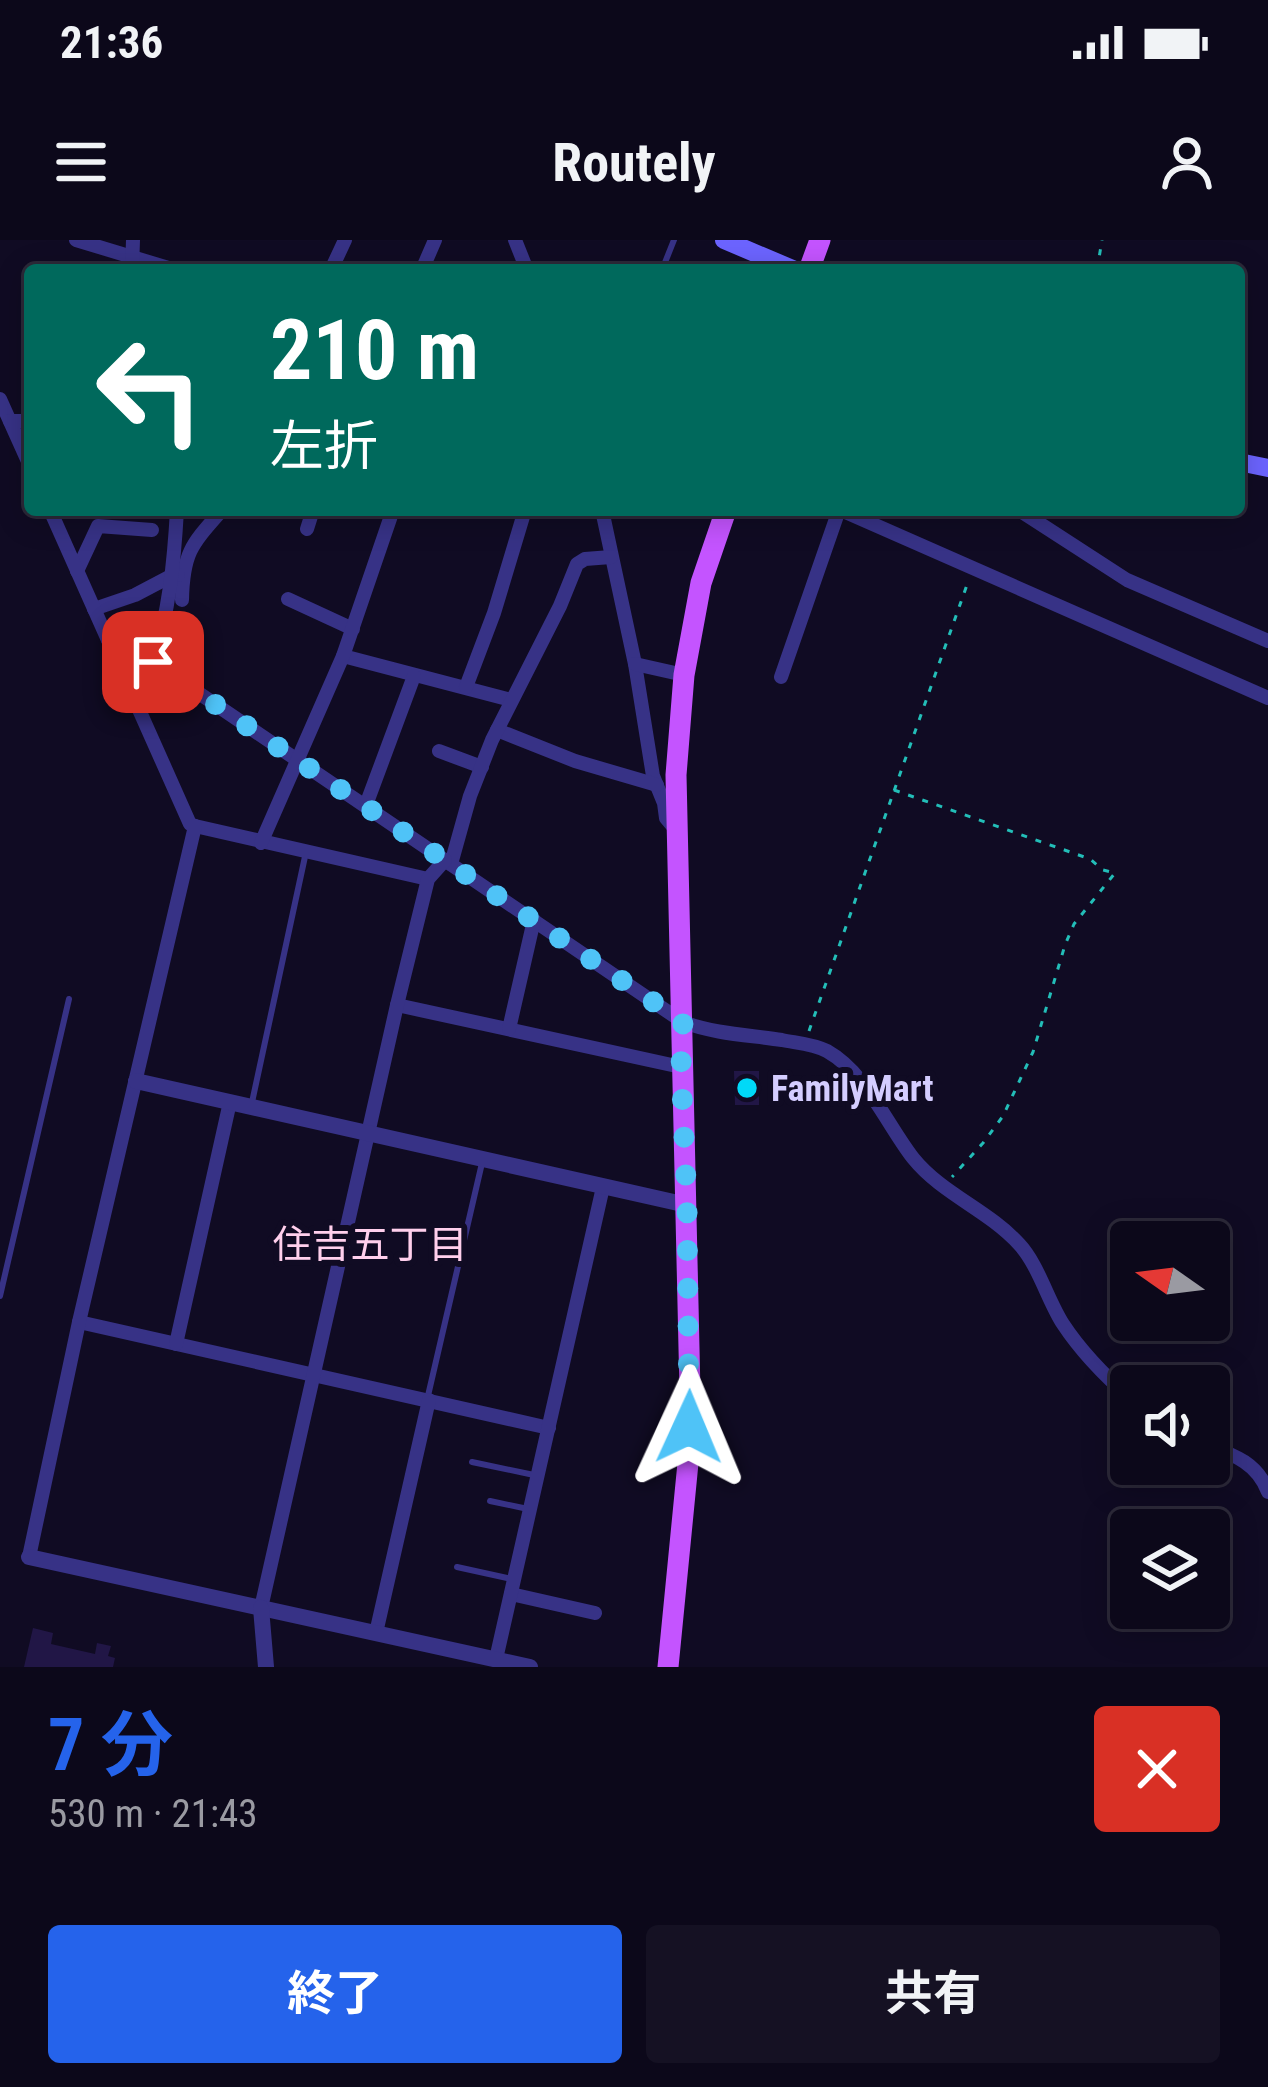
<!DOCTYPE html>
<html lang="ja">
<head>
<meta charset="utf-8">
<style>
  body { margin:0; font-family:"Roboto Condensed","Noto Sans JP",sans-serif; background:#151123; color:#f1f3f6; height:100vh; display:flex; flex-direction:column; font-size:45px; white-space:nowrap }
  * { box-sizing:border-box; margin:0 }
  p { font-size:39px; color:#9a9aa2 }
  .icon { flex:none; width:66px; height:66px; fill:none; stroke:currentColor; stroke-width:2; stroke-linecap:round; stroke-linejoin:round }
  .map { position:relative; height:1427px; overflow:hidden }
  .side { display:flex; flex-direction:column; background:#0c081a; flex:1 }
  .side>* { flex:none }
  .banner { position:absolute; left:24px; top:24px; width:1221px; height:252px; border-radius:12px; box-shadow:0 6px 30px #0003,0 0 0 3px #2c2939; background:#00695c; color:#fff; overflow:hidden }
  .needle { width:78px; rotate:284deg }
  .fabs { position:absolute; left:1110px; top:981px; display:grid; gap:24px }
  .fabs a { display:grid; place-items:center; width:120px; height:120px; border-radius:12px; background:#0c081a; box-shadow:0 6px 30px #0003,0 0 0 3px #2c2939; font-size:60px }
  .pin { position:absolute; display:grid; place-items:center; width:102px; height:102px; color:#fff; margin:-51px; border-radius:24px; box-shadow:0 6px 18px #0006 }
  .me { position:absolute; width:132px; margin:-66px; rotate:1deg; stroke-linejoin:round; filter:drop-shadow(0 0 9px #0008) }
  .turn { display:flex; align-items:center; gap:42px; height:252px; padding:0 48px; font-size:54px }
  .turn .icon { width:156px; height:156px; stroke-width:2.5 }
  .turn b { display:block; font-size:84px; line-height:102px }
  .round { display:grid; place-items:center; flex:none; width:126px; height:126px; border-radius:12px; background:#151123 }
  .head { display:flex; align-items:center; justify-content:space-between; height:204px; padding:0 48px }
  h1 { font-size:72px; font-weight:700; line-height:90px; color:#2563eb }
  .action { display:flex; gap:24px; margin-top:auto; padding:24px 48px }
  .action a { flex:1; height:138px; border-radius:12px; background:#2563eb; color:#fff; font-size:48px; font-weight:700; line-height:138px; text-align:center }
  .action a+a { background:#151123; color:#f1f3f6 }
  .status { display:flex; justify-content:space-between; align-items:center; height:84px; padding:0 60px; background:#0c081a; direction:ltr }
  .status svg { height:33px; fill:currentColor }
  header { display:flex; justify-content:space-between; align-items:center; height:156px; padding:0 48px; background:#0c081a; font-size:54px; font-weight:700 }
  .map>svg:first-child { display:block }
  .building { fill:#211646 }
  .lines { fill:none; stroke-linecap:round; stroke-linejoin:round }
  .path { stroke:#23beb8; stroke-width:3; stroke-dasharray:6 9; stroke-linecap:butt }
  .service { stroke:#373286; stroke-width:6 }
  .minor { stroke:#373286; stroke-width:14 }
  .tertiary { stroke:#373286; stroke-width:16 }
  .secondary { stroke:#6c64ff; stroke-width:18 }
  .primary { stroke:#c454ff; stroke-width:21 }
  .route { stroke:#4fc3f7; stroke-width:21; stroke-dasharray:0 37.8 }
  .poi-dot { fill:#00d9f8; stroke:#100b23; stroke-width:4.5 }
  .labels { text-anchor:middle; stroke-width:12; stroke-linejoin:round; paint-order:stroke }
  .poi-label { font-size:36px; font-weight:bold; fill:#d4cdff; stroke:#100b23; text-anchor:start }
  .neighbourhood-label { font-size:39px; fill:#ffcfec; stroke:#100b23 }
</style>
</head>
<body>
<div class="status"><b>21:36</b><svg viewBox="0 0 49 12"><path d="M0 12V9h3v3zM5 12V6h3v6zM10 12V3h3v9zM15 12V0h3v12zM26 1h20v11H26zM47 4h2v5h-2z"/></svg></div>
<header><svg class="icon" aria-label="menu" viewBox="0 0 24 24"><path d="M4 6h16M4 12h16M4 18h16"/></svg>Routely<svg class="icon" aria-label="person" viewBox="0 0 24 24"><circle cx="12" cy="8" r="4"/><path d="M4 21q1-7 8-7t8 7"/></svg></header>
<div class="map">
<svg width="1268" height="1427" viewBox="0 0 1268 1427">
  <rect width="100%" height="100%" fill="#100b23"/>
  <g class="building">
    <path d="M734,831H759V865H735Z"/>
    <path d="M33,1388L53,1393L51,1404L95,1414L97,1403L111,1406L108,1416L115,1418L113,1427H24Z"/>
  </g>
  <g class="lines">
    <g class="path">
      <path d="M1097,30L1102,0"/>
      <path d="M894,550L1090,619L1103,630L1115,633L1074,684L1065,705L1033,812L1003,876L983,903L952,937"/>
      <path d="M809,791L968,342"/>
    </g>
    <g class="service">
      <path d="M662,30L674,0"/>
      <path d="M251,867L306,612"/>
      <path d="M0,1056L69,759"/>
      <path d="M427,1160L482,923"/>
      <path d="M472,1222L534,1235"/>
      <path d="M490,1261L528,1269"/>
      <path d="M457,1327L512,1339"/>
    </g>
    <g class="minor">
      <path d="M76,0L175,30"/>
      <path d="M515,0L527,30"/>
      <path d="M132,30L133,0"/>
      <path d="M331,30L345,0"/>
      <path d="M422,30L435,0"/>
      <path d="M0,159L30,226"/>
      <path d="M10,181H30"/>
      <path d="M602,270L635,424L653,536L664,563L666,578L676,590"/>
      <path d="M841,270L1268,458"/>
      <path d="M1019,270L1127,340L1268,401"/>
      <path d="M307,289L313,270"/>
      <path d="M77,331L98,286L152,290"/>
      <path d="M288,359L353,389"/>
      <path d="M182,360C183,312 192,304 222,270"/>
      <path d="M94,369L135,355L173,335H178"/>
      <path d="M108,400L125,403L683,782C715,794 749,795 782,800C797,803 814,804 827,811C866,833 886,883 913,918C942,954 988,970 1019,1004C1038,1024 1048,1061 1063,1084C1082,1113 1106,1137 1131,1159"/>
      <path d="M343,416L511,460"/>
      <path d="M153,422C169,372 174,323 177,270"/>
      <path d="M635,424L684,435"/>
      <path d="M781,437L839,270"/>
      <path d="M466,447L494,373L525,270"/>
      <path d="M497,490L575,521L657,545"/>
      <path d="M439,511L482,527"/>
      <path d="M366,565L414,436"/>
      <path d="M195,586L428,639"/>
      <path d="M261,603L343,416L393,270"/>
      <path d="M451,624L470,556L492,500L560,366L577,324L585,319L611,317"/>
      <path d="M397,765L681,827"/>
      <path d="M509,789L534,680"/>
      <path d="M79,1082L549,1188"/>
      <path d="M176,1104L230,862"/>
      <path d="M1209,1206C1235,1215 1258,1224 1268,1252"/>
      <path d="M29,1317L79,1082L195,586L190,584L50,270"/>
      <path d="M511,1354L595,1373"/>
      <path d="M261,1368L397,765L428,639L445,620"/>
      <path d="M376,1393L429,1160"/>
      <path d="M496,1419L603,947"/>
    </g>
    <g class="tertiary">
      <path d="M136,841L687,965"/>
      <path d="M29,1317L530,1427"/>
      <path d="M261,1368L266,1427"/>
    </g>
    <g class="secondary">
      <path d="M724,0L795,30"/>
      <path d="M1239,222L1268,228"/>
    </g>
    <g class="primary">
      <path d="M809,30L820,0"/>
      <path d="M668,1427L688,1223L690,1152L676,535L684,435L701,343L726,270"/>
    </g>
  </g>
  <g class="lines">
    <path class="route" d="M153,422L683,782L681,827L687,965L689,1187"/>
  </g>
  <circle class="poi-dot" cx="747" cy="848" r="12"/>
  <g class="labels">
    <g class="poi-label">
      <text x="771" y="861">FamilyMart</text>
    </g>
    <g class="neighbourhood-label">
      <text x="370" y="1018">住吉五丁目</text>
    </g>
  </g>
</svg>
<div class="fabs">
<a><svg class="needle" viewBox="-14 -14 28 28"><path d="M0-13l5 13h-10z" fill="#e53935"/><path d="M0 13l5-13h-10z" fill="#9a9aa2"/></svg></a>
<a><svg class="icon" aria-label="sound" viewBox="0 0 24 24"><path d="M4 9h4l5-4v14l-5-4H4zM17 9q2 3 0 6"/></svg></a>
<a><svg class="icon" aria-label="layers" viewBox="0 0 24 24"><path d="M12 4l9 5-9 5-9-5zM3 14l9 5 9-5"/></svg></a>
</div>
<div class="pin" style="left:153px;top:422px;background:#d93025"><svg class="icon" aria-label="arrive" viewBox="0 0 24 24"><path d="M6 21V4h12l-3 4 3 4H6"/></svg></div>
<svg class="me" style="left:689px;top:1187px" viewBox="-20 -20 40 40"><path d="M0-17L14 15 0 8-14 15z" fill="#4fc3f7" stroke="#fff" stroke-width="4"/></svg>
<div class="banner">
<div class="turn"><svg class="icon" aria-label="left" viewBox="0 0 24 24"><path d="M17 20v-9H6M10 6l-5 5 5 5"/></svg><div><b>210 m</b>左折</div></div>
</div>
</div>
<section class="side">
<div class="head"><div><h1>7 分</h1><p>530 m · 21:43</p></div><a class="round" style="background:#d93025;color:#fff"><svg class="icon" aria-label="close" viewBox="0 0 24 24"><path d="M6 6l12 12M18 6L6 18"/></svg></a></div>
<div class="action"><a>終了</a><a>共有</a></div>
</section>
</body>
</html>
